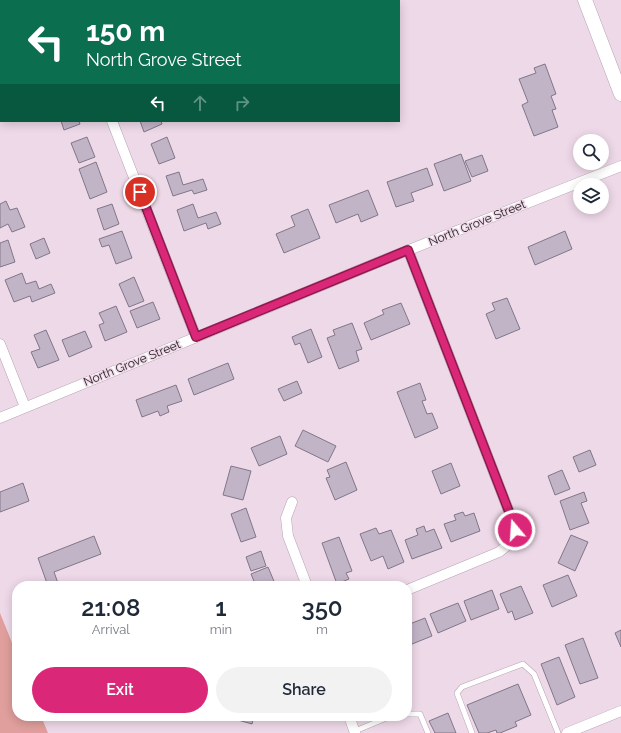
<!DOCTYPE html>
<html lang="en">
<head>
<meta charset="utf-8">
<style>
  body { margin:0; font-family:Raleway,sans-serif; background:#f2f2f3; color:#1f2937; height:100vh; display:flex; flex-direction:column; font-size:15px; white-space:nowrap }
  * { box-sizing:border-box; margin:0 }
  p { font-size:13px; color:#747a83 }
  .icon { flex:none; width:22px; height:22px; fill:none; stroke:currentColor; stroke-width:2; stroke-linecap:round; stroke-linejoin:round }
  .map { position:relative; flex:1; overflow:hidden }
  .drawer { position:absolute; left:12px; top:581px; width:400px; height:140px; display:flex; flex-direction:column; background:#fff; border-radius:16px; box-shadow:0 2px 10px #0003 }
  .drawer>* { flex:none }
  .top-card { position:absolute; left:0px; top:0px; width:400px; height:122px; box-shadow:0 2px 10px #0003; background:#0b6e4f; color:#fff; overflow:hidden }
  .controls { position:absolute; left:573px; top:134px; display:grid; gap:8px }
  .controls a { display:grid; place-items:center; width:36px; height:36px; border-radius:50%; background:#fff; box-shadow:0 2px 10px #0003; font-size:20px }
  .pin { position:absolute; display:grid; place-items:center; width:34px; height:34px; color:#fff; margin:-17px; border:2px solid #fff; border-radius:50%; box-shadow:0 1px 4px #0007 }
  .me { position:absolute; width:44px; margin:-22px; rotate:342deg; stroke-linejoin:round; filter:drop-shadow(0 0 3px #0008) }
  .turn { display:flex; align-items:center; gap:14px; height:84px; padding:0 20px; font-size:18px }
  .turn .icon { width:52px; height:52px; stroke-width:2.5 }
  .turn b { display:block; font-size:28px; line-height:34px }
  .lanes { display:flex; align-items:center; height:38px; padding:0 20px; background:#0003; justify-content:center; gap:20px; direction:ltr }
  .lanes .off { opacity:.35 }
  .eta { display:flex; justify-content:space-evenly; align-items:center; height:68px; text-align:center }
  .eta b { font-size:24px; font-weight:600; line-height:28px }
  .button { display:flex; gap:8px; margin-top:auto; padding:8px 20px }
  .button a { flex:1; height:46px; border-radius:24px; background:#db2777; color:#fff; font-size:16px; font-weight:600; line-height:46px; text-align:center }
  .button a+a { background:#f2f2f3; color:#1f2937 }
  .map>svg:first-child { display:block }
  .pitch { fill:#e09f9c }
  .building { fill:#c1b4c7; stroke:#827688 }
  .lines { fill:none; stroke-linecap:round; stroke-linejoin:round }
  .service-casing { stroke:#b8a4b2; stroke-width:6 }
  .minor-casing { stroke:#b8a4b2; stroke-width:11 }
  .secondary-casing { stroke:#b8a4b2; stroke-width:15 }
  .service { stroke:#fff; stroke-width:5 }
  .minor { stroke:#fff; stroke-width:10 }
  .secondary { stroke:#fff; stroke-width:14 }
  .route-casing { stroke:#8e194d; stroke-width:10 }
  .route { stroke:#db2777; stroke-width:7 }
  .labels { text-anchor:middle; stroke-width:3; stroke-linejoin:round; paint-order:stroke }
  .street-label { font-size:12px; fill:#2b2429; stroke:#eed9e8 }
</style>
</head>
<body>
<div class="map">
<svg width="621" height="733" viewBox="0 0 621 733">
  <rect width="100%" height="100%" fill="#eed9e8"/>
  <path class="pitch" d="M0,613L17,655V716H41L48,733H0Z"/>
  <g class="building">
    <rect x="51" y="0" width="27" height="1"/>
    <rect x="250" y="0" width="41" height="1"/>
    <path d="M545,64L556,94L551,96L556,109L552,110L558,127L534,136L522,105L528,102L519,79L536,73L534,68Z"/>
    <path d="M61,121H79L80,124L64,130Z"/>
    <path d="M140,121H161L162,124L144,132Z"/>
    <path d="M87,137L95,157L79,163L71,143Z"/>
    <path d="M167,137L175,158L159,164L151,144Z"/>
    <path d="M461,154L471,181L444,191L434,164Z"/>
    <path d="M482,155L488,171L472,177L465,161Z"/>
    <path d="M96,162L107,192L90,199L79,169Z"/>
    <path d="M427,168L433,185L411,193L414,201L396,207L387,182Z"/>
    <path d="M179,172L183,185L203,179L207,190L194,194L192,190L173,196L166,176Z"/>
    <path d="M368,190L378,215L361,222L358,214L336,223L329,205Z"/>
    <path d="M6,201L10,210L17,208L25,227L12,232L8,224L0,228V204Z"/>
    <path d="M112,204L119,224L104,230L97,209Z"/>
    <path d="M193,204L198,218L216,212L221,224L208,229L206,223L184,231L177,210Z"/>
    <path d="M308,209L320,238L284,253L276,234L295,226L291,216Z"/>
    <path d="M122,231L132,258L116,264L109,245L102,247L99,239Z"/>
    <path d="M565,231L572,249L535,265L528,247Z"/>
    <path d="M44,238L50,253L36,259L30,244Z"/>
    <path d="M8,240L15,262L0,267V243Z"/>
    <path d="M22,273L26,284L36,281L39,289L51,284L55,293L32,302L30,296L14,302L5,280Z"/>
    <path d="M134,277L144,301L129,307L119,284Z"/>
    <path d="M507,298L520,329L496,339L486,314L495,310L492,303Z"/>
    <path d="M153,302L160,319L137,328L130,311Z"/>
    <path d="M401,303L410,324L371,340L364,323L384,314L382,310Z"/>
    <path d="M116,306L127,332L105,341L99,325L104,323L99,313Z"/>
    <path d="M352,323L362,349L356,351L359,361L339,369L327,338L335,335L333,330Z"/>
    <path d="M311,329L322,357L308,363L300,343L295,345L292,337Z"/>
    <path d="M46,330L59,360L38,368L31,352L40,349L34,335Z"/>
    <path d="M85,331L92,347L69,357L62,340Z"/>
    <path d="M228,363L234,379L194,395L188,379Z"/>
    <path d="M297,381L302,393L284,401L278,389Z"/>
    <path d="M420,383L426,400L422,401L427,414L432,413L438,428L415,438L397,392Z"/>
    <path d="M176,385L182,401L167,406L169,412L160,416L158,411L142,417L136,400Z"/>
    <path d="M303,430L336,446L328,462L295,446Z"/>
    <path d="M280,436L287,454L259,466L251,448Z"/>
    <path d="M590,450L596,465L579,472L573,457Z"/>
    <path d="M346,462L357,490L335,500L326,478L330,477L327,470Z"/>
    <path d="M451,463L460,486L441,494L432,471Z"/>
    <path d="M231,466L251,471L243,500L223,495Z"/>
    <path d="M562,470L570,489L555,495L548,476Z"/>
    <path d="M23,483L29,501L0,512V492Z"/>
    <path d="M584,492L587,501L581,503L589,523L570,530L560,501Z"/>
    <path d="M246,508L256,537L241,542L231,514Z"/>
    <path d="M463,512L465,516L474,513L480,531L451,542L444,524L456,520L454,515Z"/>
    <path d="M424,526L426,532L434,529L442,548L412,559L405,540L418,535L416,529Z"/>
    <path d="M376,528L379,534L391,530L404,562L388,569L383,556L371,561L360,534Z"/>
    <path d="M571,535L588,542L575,571L558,563Z"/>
    <path d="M94,536L101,554L54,572L59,586H48L38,558Z"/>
    <path d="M339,537L352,571L346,573L349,579L337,584L322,543Z"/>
    <path d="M261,551L266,566L251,571L246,557Z"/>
    <path d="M268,567L276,586H256L251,574Z"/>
    <path d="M568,575L577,596L552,607L543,585Z"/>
    <path d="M521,586L533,613L515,620L512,611L508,613L500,594Z"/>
    <path d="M492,590L499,609L471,620L464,601Z"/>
    <path d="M458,603L466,621L438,633L430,614Z"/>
    <path d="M425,618L432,636L407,646V625Z"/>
    <path d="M621,630V647L615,633Z"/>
    <path d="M583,638L598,678L580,684L565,645Z"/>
    <path d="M559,657L575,697L557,705L541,664Z"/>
    <path d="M518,684L531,715L515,722L517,726L500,733H497L496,730L487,733H479L467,705Z"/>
    <path d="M448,713L456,733H435L429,721Z"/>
    <path d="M224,716H254L252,724Z"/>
  </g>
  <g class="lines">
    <g class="service-casing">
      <g id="service">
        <path d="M407,714H420L428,733"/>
        <path d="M355,731L391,716"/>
        <path d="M472,733L457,693L462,687L523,664L534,674L558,733"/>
      </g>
    </g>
    <g class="minor-casing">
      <g id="minor">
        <path d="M162,1L164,0"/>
        <path d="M0,67L1,66"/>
        <path d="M112,121L196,337"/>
        <path d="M0,344L25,407"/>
        <path d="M0,418L391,257L621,166"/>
        <path d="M292,502L286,518L288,536L307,586"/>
        <path d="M407,590L499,552C512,542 517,539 513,522L408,250"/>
        <path d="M349,716L355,733"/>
        <path d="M567,733L621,711"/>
      </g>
    </g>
    <g class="secondary-casing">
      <path id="secondary" d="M585,0L621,94"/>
    </g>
    <use href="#service" class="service"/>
    <use href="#minor" class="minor"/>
    <use href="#secondary" class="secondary"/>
  </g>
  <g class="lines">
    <g class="route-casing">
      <path id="route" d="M140,192L196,337L408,250L513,522L515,530"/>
    </g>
    <use href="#route" class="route"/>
  </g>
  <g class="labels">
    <g class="street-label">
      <text transform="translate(477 223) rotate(-22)" y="4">North Grove Street</text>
      <text transform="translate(132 363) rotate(-22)" y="4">North Grove Street</text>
    </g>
  </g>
</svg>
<div class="controls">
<a><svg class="icon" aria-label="search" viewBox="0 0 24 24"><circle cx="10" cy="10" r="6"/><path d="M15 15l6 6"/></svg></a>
<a><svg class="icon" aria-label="layers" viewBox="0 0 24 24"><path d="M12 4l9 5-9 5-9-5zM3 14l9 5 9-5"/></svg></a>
</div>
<div class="pin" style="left:140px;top:192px;background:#d93025"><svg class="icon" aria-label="arrive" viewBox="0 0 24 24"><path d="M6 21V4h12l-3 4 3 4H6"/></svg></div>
<svg class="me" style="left:515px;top:530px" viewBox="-20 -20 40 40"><circle r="17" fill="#db2777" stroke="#fff" stroke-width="3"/><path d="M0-11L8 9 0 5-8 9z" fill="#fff"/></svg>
<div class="top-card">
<div class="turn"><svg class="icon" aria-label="left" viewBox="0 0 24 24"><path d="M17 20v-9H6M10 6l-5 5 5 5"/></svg><div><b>150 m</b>North Grove Street</div></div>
<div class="lanes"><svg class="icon" aria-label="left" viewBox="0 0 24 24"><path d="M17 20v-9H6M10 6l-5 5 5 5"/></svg><svg class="icon off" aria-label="ahead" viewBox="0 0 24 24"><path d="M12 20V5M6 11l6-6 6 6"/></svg><svg class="icon off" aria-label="right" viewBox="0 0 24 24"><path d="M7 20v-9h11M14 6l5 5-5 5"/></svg></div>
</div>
<section class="drawer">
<div class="eta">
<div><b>21:08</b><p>Arrival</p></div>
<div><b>1</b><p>min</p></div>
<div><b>350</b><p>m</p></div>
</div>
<div class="button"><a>Exit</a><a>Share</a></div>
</section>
</div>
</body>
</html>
